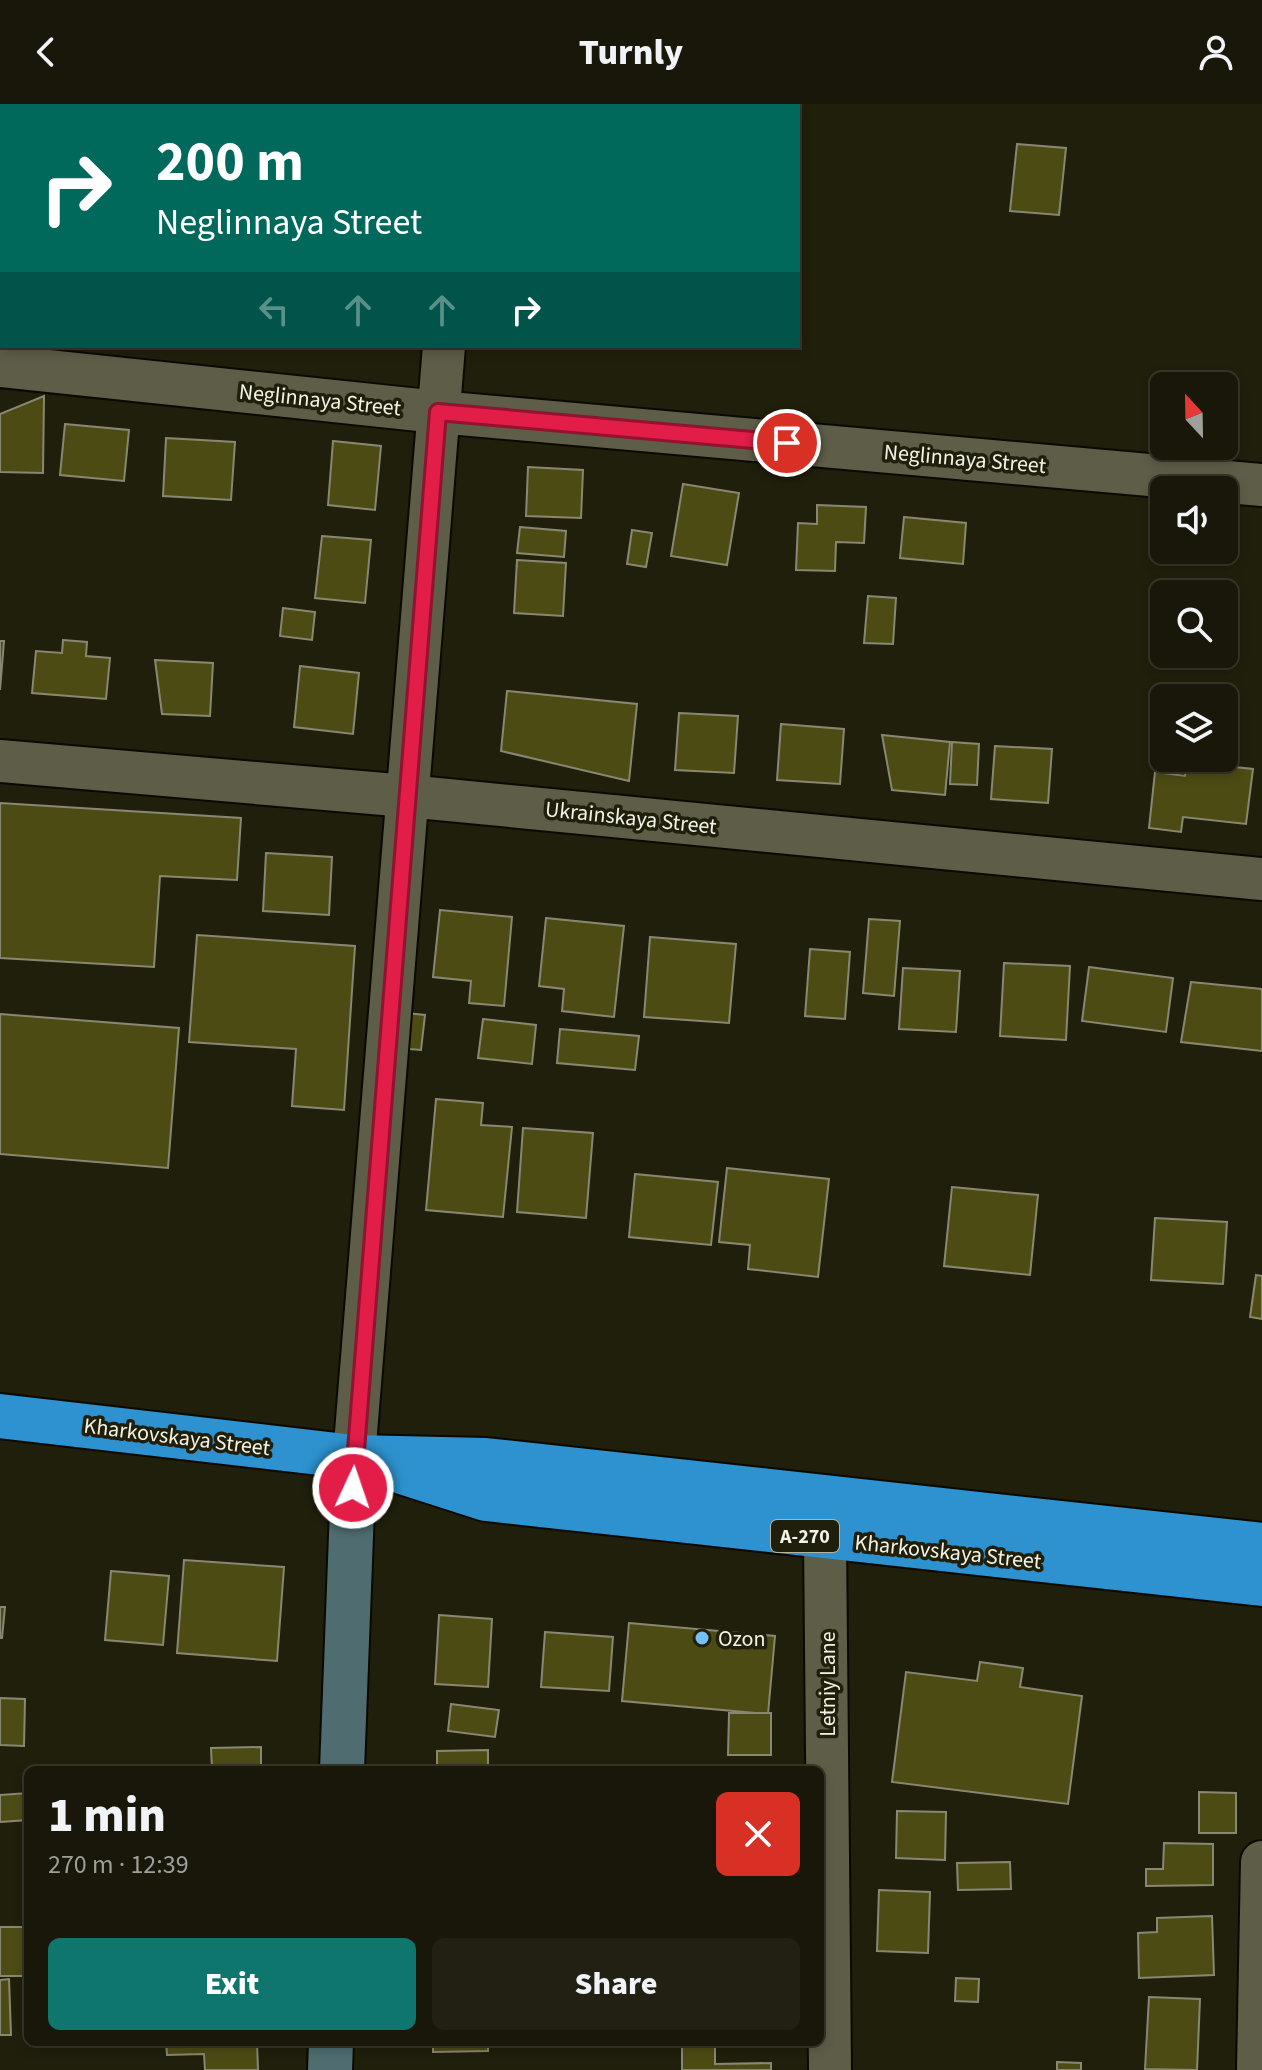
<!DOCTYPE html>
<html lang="en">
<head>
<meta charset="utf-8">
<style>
  body { margin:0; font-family:"Source Sans 3",sans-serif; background:#212012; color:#f1f3f6; height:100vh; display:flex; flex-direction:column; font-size:30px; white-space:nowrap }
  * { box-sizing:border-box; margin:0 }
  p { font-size:26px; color:#9f9f9c }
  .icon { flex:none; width:44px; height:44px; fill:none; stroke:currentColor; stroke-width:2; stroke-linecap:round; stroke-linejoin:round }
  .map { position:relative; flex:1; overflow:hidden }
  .drawer { position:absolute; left:24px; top:1662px; width:800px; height:280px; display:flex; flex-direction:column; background:#181709; border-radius:12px; box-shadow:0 4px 12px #0003,0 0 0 2px #36362a }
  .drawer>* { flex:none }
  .guide { position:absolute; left:0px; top:0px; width:800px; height:244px; box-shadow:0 4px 12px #0003,0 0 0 2px #36362a; background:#00695c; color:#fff; overflow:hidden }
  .needle { width:52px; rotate:338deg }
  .buttons { position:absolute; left:1150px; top:268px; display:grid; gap:16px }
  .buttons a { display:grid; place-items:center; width:88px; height:88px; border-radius:12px; background:#181709; box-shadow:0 4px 12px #0003,0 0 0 2px #36362a; font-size:40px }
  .pin { position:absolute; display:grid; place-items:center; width:68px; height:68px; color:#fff; margin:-34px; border:4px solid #fff; border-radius:50%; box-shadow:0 2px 8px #0007 }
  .me { position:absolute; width:88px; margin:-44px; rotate:3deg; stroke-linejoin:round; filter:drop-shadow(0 0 6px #0008) }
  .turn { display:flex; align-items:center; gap:28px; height:168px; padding:0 24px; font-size:36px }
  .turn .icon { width:104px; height:104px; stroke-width:2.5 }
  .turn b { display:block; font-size:56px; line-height:68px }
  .lanes { display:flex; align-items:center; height:76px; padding:0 24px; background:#0003; justify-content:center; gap:40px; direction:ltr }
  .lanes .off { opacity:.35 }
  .round { display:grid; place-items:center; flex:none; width:84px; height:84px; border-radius:12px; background:#212012 }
  .overview { display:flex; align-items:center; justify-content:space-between; height:136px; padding:0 24px }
  h1 { font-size:48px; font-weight:800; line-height:60px }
  .action { display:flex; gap:16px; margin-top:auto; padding:16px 24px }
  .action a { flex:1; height:92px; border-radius:12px; background:#0f766e; color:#fff; font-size:32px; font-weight:800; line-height:92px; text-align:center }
  .action a+a { background:#212012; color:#f1f3f6 }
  header { display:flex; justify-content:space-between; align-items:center; height:104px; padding:0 24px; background:#181709; font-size:36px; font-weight:800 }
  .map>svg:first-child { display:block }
  .building { fill:#4d4b14; stroke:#888872; stroke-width:2 }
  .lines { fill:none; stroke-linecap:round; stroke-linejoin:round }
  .street-casing { stroke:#0a0900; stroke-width:46 }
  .secondary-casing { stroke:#0a0900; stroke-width:48 }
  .highway-casing { stroke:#0a0900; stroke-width:48 }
  .street { stroke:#5d5d48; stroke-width:42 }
  .secondary { stroke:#4f6d70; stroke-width:44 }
  .highway { stroke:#2d92cf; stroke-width:44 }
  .route-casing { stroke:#92132f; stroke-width:20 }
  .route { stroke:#e11d48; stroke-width:14 }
  .poi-dot { fill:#74c0f6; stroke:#201f0c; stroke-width:3 }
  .labels { text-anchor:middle; stroke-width:7; stroke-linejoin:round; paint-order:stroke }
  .shield { fill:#201f0c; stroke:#b3b3a5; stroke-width:2 }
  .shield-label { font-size:20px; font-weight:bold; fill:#f2f3e6 }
  .street-label { font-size:22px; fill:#f2f3e6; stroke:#201f0c }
  .poi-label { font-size:22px; fill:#f2f3e6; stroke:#201f0c; text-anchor:start }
</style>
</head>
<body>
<header><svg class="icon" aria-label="back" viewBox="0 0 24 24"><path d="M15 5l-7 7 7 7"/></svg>Turnly<svg class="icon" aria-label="person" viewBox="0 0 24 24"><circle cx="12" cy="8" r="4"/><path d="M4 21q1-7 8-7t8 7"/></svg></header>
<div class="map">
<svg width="1262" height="1966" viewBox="0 0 1262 1966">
  <rect width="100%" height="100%" fill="#201f0c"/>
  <g class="building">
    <path d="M1017,40L1066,44L1059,111L1010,107Z"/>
    <path d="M44,292L43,369L0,368V310Z"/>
    <path d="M65,320L129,326L124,377L60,371Z"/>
    <path d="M166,334L235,338L231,396L163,392Z"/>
    <path d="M333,337L381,342L375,406L328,401Z"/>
    <path d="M528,363L583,366L581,414L526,412Z"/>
    <path d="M683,380L739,389L727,461L671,452Z"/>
    <path d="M817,401L866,403L864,439L836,438L835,467L796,466L798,419L817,420Z"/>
    <path d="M904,413L966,419L963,460L900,454Z"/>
    <path d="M520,423L566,427L564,453L517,449Z"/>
    <path d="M632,426L652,429L646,463L627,460Z"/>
    <path d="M322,432L371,436L365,499L315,494Z"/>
    <path d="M517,456L566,459L563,512L514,509Z"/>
    <path d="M868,492L896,494L893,540L864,539Z"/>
    <path d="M283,504L315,508L312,536L280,532Z"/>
    <path d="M63,536L87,538L86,552L110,554L106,595L32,589L36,547L62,549Z"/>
    <path d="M0,537H4L0,586Z"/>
    <path d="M155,556L213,559L210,612L162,610Z"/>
    <path d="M300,562L359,569L353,630L294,623Z"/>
    <path d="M507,587L637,600L629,677L501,647Z"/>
    <path d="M679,609L738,612L734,669L675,666Z"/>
    <path d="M781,620L844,625L840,680L777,676Z"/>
    <path d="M882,631L950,638L945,691L892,686Z"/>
    <path d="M952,638L979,640L977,681L950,680Z"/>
    <path d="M995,642L1052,645L1048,699L991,695Z"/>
    <path d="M1187,658L1253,665L1246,720L1183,713L1181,728L1149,724L1155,668L1185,672Z"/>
    <path d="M0,699L241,714L237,776L160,772L154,863L0,854Z"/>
    <path d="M266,749L332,753L329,811L263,807Z"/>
    <path d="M440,806L512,813L504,902L469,899L471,877L433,873Z"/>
    <path d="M546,814L624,822L614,913L562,907L564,885L539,882Z"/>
    <path d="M869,815L900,817L894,892L863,889Z"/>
    <path d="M197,831L355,842L344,1006L292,1002L296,945L189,938Z"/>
    <path d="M650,833L736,840L729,919L644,913Z"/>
    <path d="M810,845L850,848L845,915L805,912Z"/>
    <path d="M1004,859L1070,862L1066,936L1000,932Z"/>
    <path d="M1089,863L1173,874L1166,928L1082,917Z"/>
    <path d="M903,864L960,867L956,928L899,925Z"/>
    <path d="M1191,878L1262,885V947L1181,938Z"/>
    <path d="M386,907L425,911L421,946L382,943Z"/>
    <path d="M0,910L179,924L168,1064L0,1050Z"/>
    <path d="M483,915L536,921L532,960L478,954Z"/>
    <path d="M560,925L639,932L635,966L557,959Z"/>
    <path d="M436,995L483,999L481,1021L512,1023L503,1113L426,1106Z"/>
    <path d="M523,1024L593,1029L586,1114L517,1108Z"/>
    <path d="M727,1064L829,1075L818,1173L748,1165L750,1141L719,1138Z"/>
    <path d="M635,1070L718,1078L711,1141L629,1133Z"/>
    <path d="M952,1083L1038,1091L1030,1171L944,1162Z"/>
    <path d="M1155,1114L1227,1118L1223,1180L1151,1176Z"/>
    <path d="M1256,1171L1262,1172V1215L1250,1213Z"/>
    <path d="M184,1456L284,1463L277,1557L177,1549Z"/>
    <path d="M111,1467L169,1472L163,1541L105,1536Z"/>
    <path d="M0,1503H5L2,1534H0Z"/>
    <path d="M439,1511L492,1515L488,1583L435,1580Z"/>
    <path d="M629,1519L775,1532L768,1610L622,1597Z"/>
    <path d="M545,1528L613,1533L609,1587L541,1583Z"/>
    <path d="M980,1558L1023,1564L1020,1583L1082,1592L1068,1700L892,1678L906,1568L977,1577Z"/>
    <path d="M0,1594L25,1595L24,1642L0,1641Z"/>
    <path d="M451,1600L499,1606L495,1633L448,1627Z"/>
    <path d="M729,1609H771V1651H728Z"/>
    <path d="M261,1643V1666H212L211,1644Z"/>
    <path d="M488,1646V1666H437V1647Z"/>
    <path d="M1199,1688L1236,1689V1729H1199Z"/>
    <path d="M28,1689V1716L0,1718V1691Z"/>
    <path d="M897,1707L946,1708L945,1756L896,1754Z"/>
    <path d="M1164,1739L1213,1740V1781L1146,1782V1765H1163Z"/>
    <path d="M1010,1758L1011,1785L958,1786L957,1759Z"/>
    <path d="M879,1786L930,1788L928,1849L877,1847Z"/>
    <path d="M1212,1812L1214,1871L1139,1874L1138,1829L1157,1828V1814Z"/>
    <rect x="0" y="1823" width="28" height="49"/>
    <path d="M956,1874L979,1875L978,1898L955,1897Z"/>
    <path d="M9,1875L11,1931H0V1876Z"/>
    <path d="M1149,1893L1200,1895L1197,1966L1145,1965Z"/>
    <path d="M166,1938H257L258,1966H205L204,1950L167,1951Z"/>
    <path d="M433,1938H488V1947L433,1948Z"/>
    <path d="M715,1941V1960L771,1959V1966H682V1942Z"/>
    <path d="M1057,1958L1081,1959V1966H1057Z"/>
  </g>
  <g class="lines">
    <g class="street-casing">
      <g id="street">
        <path d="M463,2L464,0"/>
        <path d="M0,262L438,308L1262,381"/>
        <path d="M0,657L407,692L1262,775"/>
        <path d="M354,1353L444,242"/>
        <path d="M825,1434L830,1966"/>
        <path d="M1258,1966L1262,1758"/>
      </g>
    </g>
    <g class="secondary-casing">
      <g id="secondary">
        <path d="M342,1666L354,1353"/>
        <path d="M330,1966L331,1938"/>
      </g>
    </g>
    <g class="highway-casing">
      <g id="highway">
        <path d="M0,1312L354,1353L486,1356L1262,1441"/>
        <path d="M402,1368L486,1395L1262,1480"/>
      </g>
    </g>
    <use href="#street" class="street"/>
    <use href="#secondary" class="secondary"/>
    <use href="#highway" class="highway"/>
  </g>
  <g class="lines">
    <g class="route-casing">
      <path id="route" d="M353,1384L438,308L787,339"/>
    </g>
    <use href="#route" class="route"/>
  </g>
  <circle class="poi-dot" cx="702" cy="1534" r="8"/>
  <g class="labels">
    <rect class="shield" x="771" y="1416" width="68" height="32" rx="6"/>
    <g class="shield-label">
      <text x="805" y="1439">А-270</text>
    </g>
    <g class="street-label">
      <text transform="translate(320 295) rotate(6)" y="8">Neglinnaya Street</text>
      <text transform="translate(965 354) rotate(5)" y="8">Neglinnaya Street</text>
      <text transform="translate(631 713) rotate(6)" y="8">Ukrainskaya Street</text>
      <text transform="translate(177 1332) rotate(7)" y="8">Kharkovskaya Street</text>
      <text transform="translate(948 1447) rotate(6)" y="8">Kharkovskaya Street</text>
      <text transform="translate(827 1580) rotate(-90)" y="8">Letniy Lane</text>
    </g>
    <g class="poi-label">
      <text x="718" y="1542">Ozon</text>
    </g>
  </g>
</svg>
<div class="buttons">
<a><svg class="needle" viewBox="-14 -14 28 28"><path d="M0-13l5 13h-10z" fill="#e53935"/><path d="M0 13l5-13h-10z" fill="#9f9f9c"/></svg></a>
<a><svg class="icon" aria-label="sound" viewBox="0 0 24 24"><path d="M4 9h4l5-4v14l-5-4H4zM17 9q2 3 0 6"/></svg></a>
<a><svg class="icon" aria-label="search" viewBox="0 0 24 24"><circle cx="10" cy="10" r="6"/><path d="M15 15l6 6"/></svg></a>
<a><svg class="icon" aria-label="layers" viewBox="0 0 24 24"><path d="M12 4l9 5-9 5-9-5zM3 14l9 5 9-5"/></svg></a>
</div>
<div class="pin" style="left:787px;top:339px;background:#d93025"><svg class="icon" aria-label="arrive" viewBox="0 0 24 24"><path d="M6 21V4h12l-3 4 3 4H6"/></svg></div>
<svg class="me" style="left:353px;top:1384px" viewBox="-20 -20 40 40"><circle r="17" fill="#e11d48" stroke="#fff" stroke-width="3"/><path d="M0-11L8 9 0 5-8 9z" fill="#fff"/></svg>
<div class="guide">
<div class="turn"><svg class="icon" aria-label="right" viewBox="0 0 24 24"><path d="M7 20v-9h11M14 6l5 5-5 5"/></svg><div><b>200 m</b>Neglinnaya Street</div></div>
<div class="lanes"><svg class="icon off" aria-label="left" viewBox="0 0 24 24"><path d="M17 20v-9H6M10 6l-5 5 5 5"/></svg><svg class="icon off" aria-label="ahead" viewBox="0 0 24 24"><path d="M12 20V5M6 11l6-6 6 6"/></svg><svg class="icon off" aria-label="ahead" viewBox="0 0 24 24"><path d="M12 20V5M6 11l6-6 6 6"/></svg><svg class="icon" aria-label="right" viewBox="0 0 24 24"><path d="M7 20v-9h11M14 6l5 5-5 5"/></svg></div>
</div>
<section class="drawer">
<div class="overview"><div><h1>1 min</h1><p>270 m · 12:39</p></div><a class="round" style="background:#d93025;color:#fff"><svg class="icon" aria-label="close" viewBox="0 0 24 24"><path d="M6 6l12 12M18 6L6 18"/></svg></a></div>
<div class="action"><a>Exit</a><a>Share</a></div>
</section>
</div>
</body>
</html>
